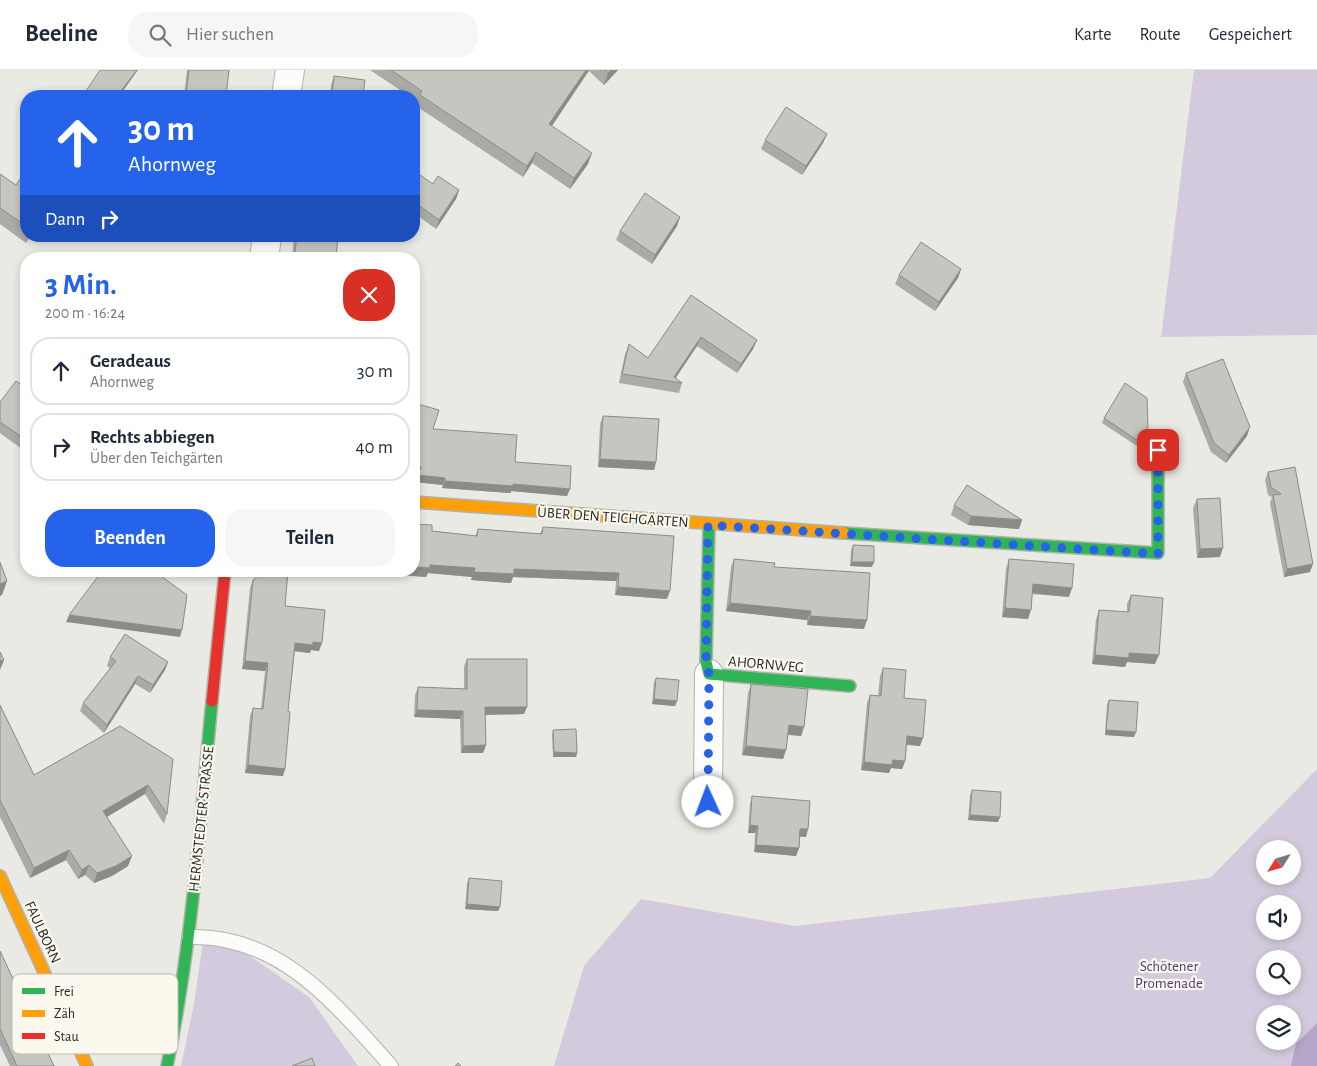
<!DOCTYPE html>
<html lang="de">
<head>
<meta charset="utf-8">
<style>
  body { margin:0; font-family:"Alegreya Sans",sans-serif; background:#f6f6f7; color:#1f2937; height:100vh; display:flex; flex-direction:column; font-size:19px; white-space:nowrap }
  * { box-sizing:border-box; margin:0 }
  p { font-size:16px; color:#747a83 }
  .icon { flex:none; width:28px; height:28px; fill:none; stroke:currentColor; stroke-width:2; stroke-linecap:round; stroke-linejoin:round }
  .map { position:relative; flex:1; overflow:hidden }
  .details { position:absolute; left:20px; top:182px; width:400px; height:325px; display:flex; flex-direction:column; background:#fff; border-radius:20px; box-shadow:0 2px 8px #0003 }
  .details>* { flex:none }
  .guide { position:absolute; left:20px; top:20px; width:400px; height:152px; border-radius:20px; box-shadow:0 2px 8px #0003; background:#2563eb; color:#fff; overflow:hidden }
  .needle { width:32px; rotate:233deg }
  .tools { position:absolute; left:1256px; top:770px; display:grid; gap:10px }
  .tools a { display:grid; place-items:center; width:45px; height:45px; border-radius:50%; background:#fff; box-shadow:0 2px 8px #0003; font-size:25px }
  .pin { position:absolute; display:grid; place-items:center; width:42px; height:42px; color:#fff; margin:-21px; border-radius:10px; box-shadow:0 2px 8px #0006 }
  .me { position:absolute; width:55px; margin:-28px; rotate:358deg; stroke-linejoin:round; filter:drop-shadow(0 0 4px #0008) }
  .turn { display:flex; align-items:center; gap:18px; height:105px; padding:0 25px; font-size:22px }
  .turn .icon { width:65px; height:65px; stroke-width:2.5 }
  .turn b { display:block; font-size:35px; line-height:42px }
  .then { display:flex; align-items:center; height:48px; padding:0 25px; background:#0003; gap:10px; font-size:19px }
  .round { display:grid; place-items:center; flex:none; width:52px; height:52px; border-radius:20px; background:#f6f6f7 }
  .headline { display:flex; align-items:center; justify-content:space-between; height:85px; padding:0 25px }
  h1 { font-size:30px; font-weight:600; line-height:38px; color:#2563eb }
  .primary-button { display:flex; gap:10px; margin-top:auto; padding:10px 25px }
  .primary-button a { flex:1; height:58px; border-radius:20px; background:#2563eb; color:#fff; font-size:20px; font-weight:600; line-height:58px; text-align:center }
  .primary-button a+a { background:#f6f6f7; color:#1f2937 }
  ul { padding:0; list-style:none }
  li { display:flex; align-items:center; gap:15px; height:68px; margin:0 10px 8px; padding:0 15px; border:2px solid #e0e1e3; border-radius:20px }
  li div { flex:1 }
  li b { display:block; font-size:19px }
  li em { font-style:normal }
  header { display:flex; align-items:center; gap:30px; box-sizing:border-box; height:70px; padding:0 25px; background:#fff; border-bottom:1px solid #e0e1e3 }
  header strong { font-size:24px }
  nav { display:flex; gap:28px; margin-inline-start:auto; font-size:18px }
  .search { width:350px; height:45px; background:#f6f6f7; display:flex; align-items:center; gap:12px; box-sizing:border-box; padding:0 18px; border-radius:20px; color:#747a83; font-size:19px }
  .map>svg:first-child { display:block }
  .green { fill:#d3cbdd; fill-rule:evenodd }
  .water { fill:#b4a5c9 }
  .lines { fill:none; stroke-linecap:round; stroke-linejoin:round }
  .lane-casing { stroke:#b2b2ad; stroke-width:16 }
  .street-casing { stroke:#b2b2ad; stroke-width:30 }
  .fast-casing { stroke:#b2b2ad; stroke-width:14 }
  .slow-casing { stroke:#b2b2ad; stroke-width:14 }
  .jam-casing { stroke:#b2b2ad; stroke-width:14 }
  .lane { stroke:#fcfcfb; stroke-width:14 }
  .street { stroke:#fcfcfb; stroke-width:28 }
  .fast { stroke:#30b455; stroke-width:11 }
  .slow { stroke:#ff9f0a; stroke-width:11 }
  .jam { stroke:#e5322d; stroke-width:11 }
  .wall { fill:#aaaaa6 }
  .shaded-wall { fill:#8b8b87 }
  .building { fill:#c6c6c1; stroke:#8b8b87 }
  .route { stroke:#2563eb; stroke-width:9; stroke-dasharray:0 16.2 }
  .labels { text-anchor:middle; stroke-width:4.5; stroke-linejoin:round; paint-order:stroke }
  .street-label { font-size:15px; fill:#292824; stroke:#fbf9ed }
  .park-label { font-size:15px; fill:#543579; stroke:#fbf9ed }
  .key { fill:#fbf9ed; stroke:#bcbab1; stroke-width:1 }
  .key-label { font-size:14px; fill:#292824 }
</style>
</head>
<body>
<header>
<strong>Beeline</strong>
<div class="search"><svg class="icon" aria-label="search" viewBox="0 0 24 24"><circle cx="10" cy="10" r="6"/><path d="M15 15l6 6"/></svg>Hier suchen</div>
<nav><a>Karte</a><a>Route</a><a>Gespeichert</a></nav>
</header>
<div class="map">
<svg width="1317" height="996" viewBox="0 0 1317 996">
  <rect width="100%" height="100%" fill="#eaeae4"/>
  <g class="green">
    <path d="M1194,0H1317V265L1161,267Z"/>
    <path d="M1317,699V996H554L584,896L641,829L795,856L1210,808ZM1265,779H1292V806H1265ZM1265,834H1292V861H1265ZM1265,889H1292V916H1265ZM1265,944H1292V971H1265Z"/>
    <path d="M203,871L247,884L309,927L358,996H181L194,934Z"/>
  </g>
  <path class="water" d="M1317,953V996H1291L1296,974Z"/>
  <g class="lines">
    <g class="lane-casing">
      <path id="lane" d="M189,867C280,864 336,935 391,996"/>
    </g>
    <g class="street-casing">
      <g id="street">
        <path d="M286,26L290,0"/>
        <path d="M264,189L267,166"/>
        <path d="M708,732L709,604"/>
      </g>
    </g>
    <g class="fast-casing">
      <g id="fast">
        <path d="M709,455L706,592L709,604L850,616"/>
        <path d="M844,463L1158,483V380"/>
        <path d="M167,996C192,876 200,753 212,631"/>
      </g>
    </g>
    <g class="slow-casing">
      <g id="slow">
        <path d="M414,432L844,463"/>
        <path d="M0,806L87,996"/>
      </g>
    </g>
    <g class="jam-casing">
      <path id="jam" d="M212,631L225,501"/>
    </g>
    <use href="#lane" class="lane"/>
    <use href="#street" class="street"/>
    <use href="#fast" class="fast"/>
    <use href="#slow" class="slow"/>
    <use href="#jam" class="jam"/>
  </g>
  <g class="wall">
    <path d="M187,0H229L226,26H184Z"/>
    <path d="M370,0H618L604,15L589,1L552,56L588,94L570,119L532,93L523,107L416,36L417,32L414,30V26H409Z"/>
    <path d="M334,6L363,26H330L331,15Z"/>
    <path d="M86,21L122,22H123L121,26H85Z"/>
    <path d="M827,64L823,73L802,105L761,79L765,70Z"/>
    <path d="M414,101L433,114L459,120L456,129L436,159L414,143Z"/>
    <path d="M26,103V166H31L26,173L0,154V104L16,115Z"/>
    <path d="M680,147L677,156L652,194L616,170L620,161Z"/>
    <path d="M294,166H338L335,189H292Z"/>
    <path d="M961,199L958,208L935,241L895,214L899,205Z"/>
    <path d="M691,225L757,270L753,279L737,303L697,276L675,308L682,313L679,323L619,313L625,284L629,274L648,288Z"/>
    <path d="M1186,303L1247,366L1226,393L1211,382L1183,312Z"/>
    <path d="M26,318V382L0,363V332Z"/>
    <path d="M414,333L433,359L515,392L567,426L511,421V423L442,418L443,415L415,412L418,404L414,402Z"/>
    <path d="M603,346L656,392L654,400L598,397L600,354Z"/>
    <path d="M1104,348L1148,357L1146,361L1137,376L1102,353Z"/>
    <path d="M1295,397L1310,502L1284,507L1270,433L1272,427L1268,425L1265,410L1268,402Z"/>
    <path d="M1197,429L1220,487L1197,488L1193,438Z"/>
    <path d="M954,435L1022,450L1019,459L968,455L951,445Z"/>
    <path d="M543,457L667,529L615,525L616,511L513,507L511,513L471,510L472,507L428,503L426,507L387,504V501H414L432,461L475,466L478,459L540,464Z"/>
    <path d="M853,475L872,497L850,496L851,480Z"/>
    <path d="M734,489L774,497L864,559L807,555V550L726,541L731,497Z"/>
    <path d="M1009,489L1069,527L1032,524L1028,549L1002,547L1006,498Z"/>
    <path d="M253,510L285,536L319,581L311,580L310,583L295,581L288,641L283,706L245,703L250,646L253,638L261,639L265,601L242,599L250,518Z"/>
    <path d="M1131,525L1155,594L1127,592L1125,597L1092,594L1096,549L1099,540L1127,542V534Z"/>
    <path d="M110,587L168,592L165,600L150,623L135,614L104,663L80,641L83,633L110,598L107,596Z"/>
    <path d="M467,589L524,644L485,645L486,675L483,683H461L460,649L414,647L415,625L418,617L464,619V596Z"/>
    <path d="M883,598L920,676L907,675L905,691L902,699L891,698L889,703L861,700L867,633L870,625L878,626L880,606Z"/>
    <path d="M656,608L677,631L675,636L652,634L654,612Z"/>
    <path d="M751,614L804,657L801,666L788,665L786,680L783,689L742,685L748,623Z"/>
    <path d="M1109,630L1134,667L1105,665L1107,634Z"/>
    <path d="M0,635L34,705L120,656L167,744L164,754L145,724L107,747L128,796L112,806L94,813L85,805L78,809L66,790L30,808L0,747Z"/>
    <path d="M553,660L577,683L576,687H553L552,665Z"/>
    <path d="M972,720L998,752L968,750L970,725Z"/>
    <path d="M752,726L806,767H800L799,778L796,786L754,782L755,763H748L750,734Z"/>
    <path d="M469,808L500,837L498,841L465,839L467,813Z"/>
    <path d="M0,881L54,996H10L0,975Z"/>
  </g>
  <g class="shaded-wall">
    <path d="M137,0H138L120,25L121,21Z"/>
    <path d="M586,0H589L545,66L549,54Z"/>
    <path d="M611,0H618L604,15L608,3Z"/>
    <path d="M827,64L823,73L802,105L806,96Z"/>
    <path d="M536,82L532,93L523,107L527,96Z"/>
    <path d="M592,83L588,94L570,119L574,108Z"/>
    <path d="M459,120L456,129L436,159L439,150Z"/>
    <path d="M680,147L677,156L652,194L655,185Z"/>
    <path d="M961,199L958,208L935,241L939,232Z"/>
    <path d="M701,267L697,276L673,312L674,307Z"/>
    <path d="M757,270L753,279L737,303L741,294Z"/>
    <path d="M1148,357L1146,361L1137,376L1138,371Z"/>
    <path d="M1250,357L1247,366L1226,393L1229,385Z"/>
    <path d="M600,389L656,392L654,400L598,397Z"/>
    <path d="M418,405L445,408L443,415L415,412Z"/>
    <path d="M445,411L513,414L570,419L567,426L511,421V423L442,418Z"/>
    <path d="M971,446L1022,450L1019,459L968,455Z"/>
    <path d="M1223,478L1220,487L1197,488L1200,479Z"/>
    <path d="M852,492H874L872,497L850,496Z"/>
    <path d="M1313,494L1310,502L1284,507L1287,499Z"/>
    <path d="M430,495L475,498L472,507L428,503L426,507L387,504L388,501H414V497Z"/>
    <path d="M514,499L619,503L616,511L513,507L511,513L471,510L474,502Z"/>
    <path d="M7,511L2,525L0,526V514Z"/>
    <path d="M1033,514L1072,518L1069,527L1030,523Z"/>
    <path d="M618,517L670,521L667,529L615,525Z"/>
    <path d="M730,533L811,541L807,550L726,541Z"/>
    <path d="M1005,538L1031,540L1028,549L1002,547Z"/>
    <path d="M69,545L182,560L180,567L66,552Z"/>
    <path d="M810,546L867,550L864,559L807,555Z"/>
    <path d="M313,572L322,573L319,581L311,580L310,583L293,581L295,573Z"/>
    <path d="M1129,583L1159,585L1155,594L1127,592L1125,597L1092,594L1095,585Z"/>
    <path d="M4,590L0,600V591Z"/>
    <path d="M245,591L268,593L265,601L242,599Z"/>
    <path d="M168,592L165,600L150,623L153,615Z"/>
    <path d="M138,606L135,614L104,663L107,655Z"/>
    <path d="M654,629L677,631L675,636L652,634Z"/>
    <path d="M485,637H527L524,644L482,645Z"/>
    <path d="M417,640L463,641L460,649L414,647Z"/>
    <path d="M789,655L804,657L801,666L785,664Z"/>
    <path d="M1106,660L1136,662L1134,667L1105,665Z"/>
    <path d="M907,666L923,668L920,676L904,674Z"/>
    <path d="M486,675L483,683H461L463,676Z"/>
    <path d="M746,676L786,680L783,689L742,685Z"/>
    <path d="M554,682L577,683L576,687H553Z"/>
    <path d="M893,690L905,691L902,699L891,698L889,703L861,700L864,692Z"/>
    <path d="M248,695L285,699L283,706L245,703Z"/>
    <path d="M148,715L145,724L100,751L103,741Z"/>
    <path d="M970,745L1000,747L998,752L968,750Z"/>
    <path d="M750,755L758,756L755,763H748Z"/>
    <path d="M800,759H808L806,767L797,766Z"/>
    <path d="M756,775L799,778L796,786L754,782Z"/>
    <path d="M69,780L66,790L30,808L34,798Z"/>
    <path d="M132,786L128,796L112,806L94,813L97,803Z"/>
    <path d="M89,795L85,805L78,809L82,800Z"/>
    <path d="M467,834L500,837L498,841L465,839Z"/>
  </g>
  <g class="building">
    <path d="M100,0H137L121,21L123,22L120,26H93V25L86,21Z"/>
    <path d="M189,0H229L226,26H200L186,24Z"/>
    <path d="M391,0H586L549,54L592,83L574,108L536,82L527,96L420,25L422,21Z"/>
    <path d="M605,0H611L608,3Z"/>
    <path d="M334,6L365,10L363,26H332Z"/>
    <path d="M786,37L827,64L806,96L765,70Z"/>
    <path d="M414,101L433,114L438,106L459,120L439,150L414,132Z"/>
    <path d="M25,102L26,103V156L0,138V104L16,115Z"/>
    <path d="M645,123L680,147L655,185L620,161Z"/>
    <path d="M297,166H338L336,187L334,184V189H294Z"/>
    <path d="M921,172L961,199L939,232L899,205Z"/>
    <path d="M691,225L757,270L741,294L701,267L674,307L682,313L622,304L629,274L648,288Z"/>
    <path d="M1223,289L1250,357L1229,385L1214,373L1186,303Z"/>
    <path d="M16,311L26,318V370L0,352V332Z"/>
    <path d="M1125,313L1147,328L1148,357L1138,371L1104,348Z"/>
    <path d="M414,333L439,340L433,359L517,365L515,392L571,396L570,419L513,414V416L445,411V408L418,405L421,397L414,394Z"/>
    <path d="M603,346L659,349L656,392L600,389Z"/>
    <path d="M1295,397L1313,494L1287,499L1273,425L1281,424L1271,417L1268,402Z"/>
    <path d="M967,415L1022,450L971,446L954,435Z"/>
    <path d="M1220,428L1223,478L1200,479L1197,429Z"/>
    <path d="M414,454L432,455V461L477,466L478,459L542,464L543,457L674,466L670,521L618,517L619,503L514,499V504L474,502L475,498L430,495V498L414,497Z"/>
    <path d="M853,475L874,476V492H852Z"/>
    <path d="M734,489L775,493L774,497L870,503L867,550L810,546L811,541L730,533Z"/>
    <path d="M1009,489L1074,494L1072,518L1033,514L1031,540L1005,538Z"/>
    <path d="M0,492L7,511L0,514Z"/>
    <path d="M102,501H154L187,525L182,560L69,545Z"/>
    <path d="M264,501H288L285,536L325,540L322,573L313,572V575L295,573L288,641L290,642L285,699L248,695L253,638L263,639L268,593L245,591L253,510Z"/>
    <path d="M1131,525L1163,528L1159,585L1129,583V588L1095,585L1099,540L1129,542Z"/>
    <path d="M125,564L168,592L153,615L138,606L107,655L83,633L116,591L110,587Z"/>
    <path d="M0,582L4,590L0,591Z"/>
    <path d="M467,589H527V637H485L486,675L463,676V641L417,640L418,617L467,619Z"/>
    <path d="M883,598L906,600L904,628L926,630L923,668L907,666L905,691L893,690L892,695L864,692L870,625L881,626Z"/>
    <path d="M656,608L679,610L677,631L654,629Z"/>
    <path d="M751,614L808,619L804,657L789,655L786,680L746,676Z"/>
    <path d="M1109,630L1138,632L1136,662L1106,660Z"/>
    <path d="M0,635L34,705L120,656L173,689L167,744L148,715L103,741L132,786L116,796L97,803L89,795L82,800L69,780L34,798L0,730Z"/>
    <path d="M576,659L577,683L554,682L553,660Z"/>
    <path d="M972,720L1001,722L1000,747L970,745Z"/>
    <path d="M752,726L810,731L808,759H800L799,778L756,775L758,756L750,755Z"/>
    <path d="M469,808L502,811L500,837L467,834Z"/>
    <path d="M0,881L54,996H17L0,959Z"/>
    <path d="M312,988L315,996H292Z"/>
    <path d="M458,993L461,996H455Z"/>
  </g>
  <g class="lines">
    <path class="route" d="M708,732L709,604L706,592L708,455L1158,484V380"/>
  </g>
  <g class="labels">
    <g class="street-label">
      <text transform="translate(613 447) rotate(4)" y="5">ÜBER DEN TEICHGÄRTEN</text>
      <text transform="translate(766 594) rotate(5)" y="5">AHORNWEG</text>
      <text transform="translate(201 749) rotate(-84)" y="5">HERMSTEDTER STRASSE</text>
      <text transform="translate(43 862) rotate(65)" y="5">FAULBORN</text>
    </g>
    <g class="park-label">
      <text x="1169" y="901">Schötener<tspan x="1169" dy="17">Promenade</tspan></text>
    </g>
  </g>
  <rect x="12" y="904" width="166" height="80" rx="8" class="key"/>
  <rect x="22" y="918" width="23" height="6" fill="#30b455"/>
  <rect x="22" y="940" width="23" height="7" fill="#ff9f0a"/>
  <rect x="22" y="963" width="23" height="6" fill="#e5322d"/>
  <g class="key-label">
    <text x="54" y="926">Frei</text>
    <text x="54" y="948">Zäh</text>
    <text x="54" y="971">Stau</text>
  </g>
</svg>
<div class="tools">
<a><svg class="needle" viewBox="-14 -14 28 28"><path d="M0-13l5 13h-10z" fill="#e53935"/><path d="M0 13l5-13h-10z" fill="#747a83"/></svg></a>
<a><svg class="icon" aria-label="sound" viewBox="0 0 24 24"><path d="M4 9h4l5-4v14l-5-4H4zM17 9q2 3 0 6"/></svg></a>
<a><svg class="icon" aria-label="search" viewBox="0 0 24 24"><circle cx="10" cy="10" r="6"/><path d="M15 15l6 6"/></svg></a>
<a><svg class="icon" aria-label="layers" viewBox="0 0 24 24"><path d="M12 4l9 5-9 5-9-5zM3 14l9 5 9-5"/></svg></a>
</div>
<div class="pin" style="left:1158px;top:380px;background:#d93025"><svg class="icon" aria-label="arrive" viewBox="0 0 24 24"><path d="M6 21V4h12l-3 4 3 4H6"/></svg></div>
<svg class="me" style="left:708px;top:732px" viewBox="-20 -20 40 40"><circle r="19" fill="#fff"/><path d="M0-13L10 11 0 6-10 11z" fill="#2563eb"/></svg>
<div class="guide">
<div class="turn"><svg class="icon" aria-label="ahead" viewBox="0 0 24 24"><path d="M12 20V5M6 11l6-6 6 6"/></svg><div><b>30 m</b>Ahornweg</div></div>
<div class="then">Dann<svg class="icon" aria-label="right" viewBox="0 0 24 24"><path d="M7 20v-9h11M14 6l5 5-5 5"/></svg></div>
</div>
<section class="details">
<div class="headline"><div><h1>3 Min.</h1><p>200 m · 16:24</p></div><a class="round" style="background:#d93025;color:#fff"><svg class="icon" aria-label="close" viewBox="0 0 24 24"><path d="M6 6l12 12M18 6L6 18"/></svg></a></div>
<ul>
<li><svg class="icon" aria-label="ahead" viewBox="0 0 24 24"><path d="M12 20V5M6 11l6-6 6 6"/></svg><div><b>Geradeaus</b><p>Ahornweg</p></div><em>30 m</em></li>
<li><svg class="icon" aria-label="right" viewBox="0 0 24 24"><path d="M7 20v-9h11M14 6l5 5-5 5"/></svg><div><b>Rechts abbiegen</b><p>Über den Teichgärten</p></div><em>40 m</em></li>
</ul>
<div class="primary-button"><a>Beenden</a><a>Teilen</a></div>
</section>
</div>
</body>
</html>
